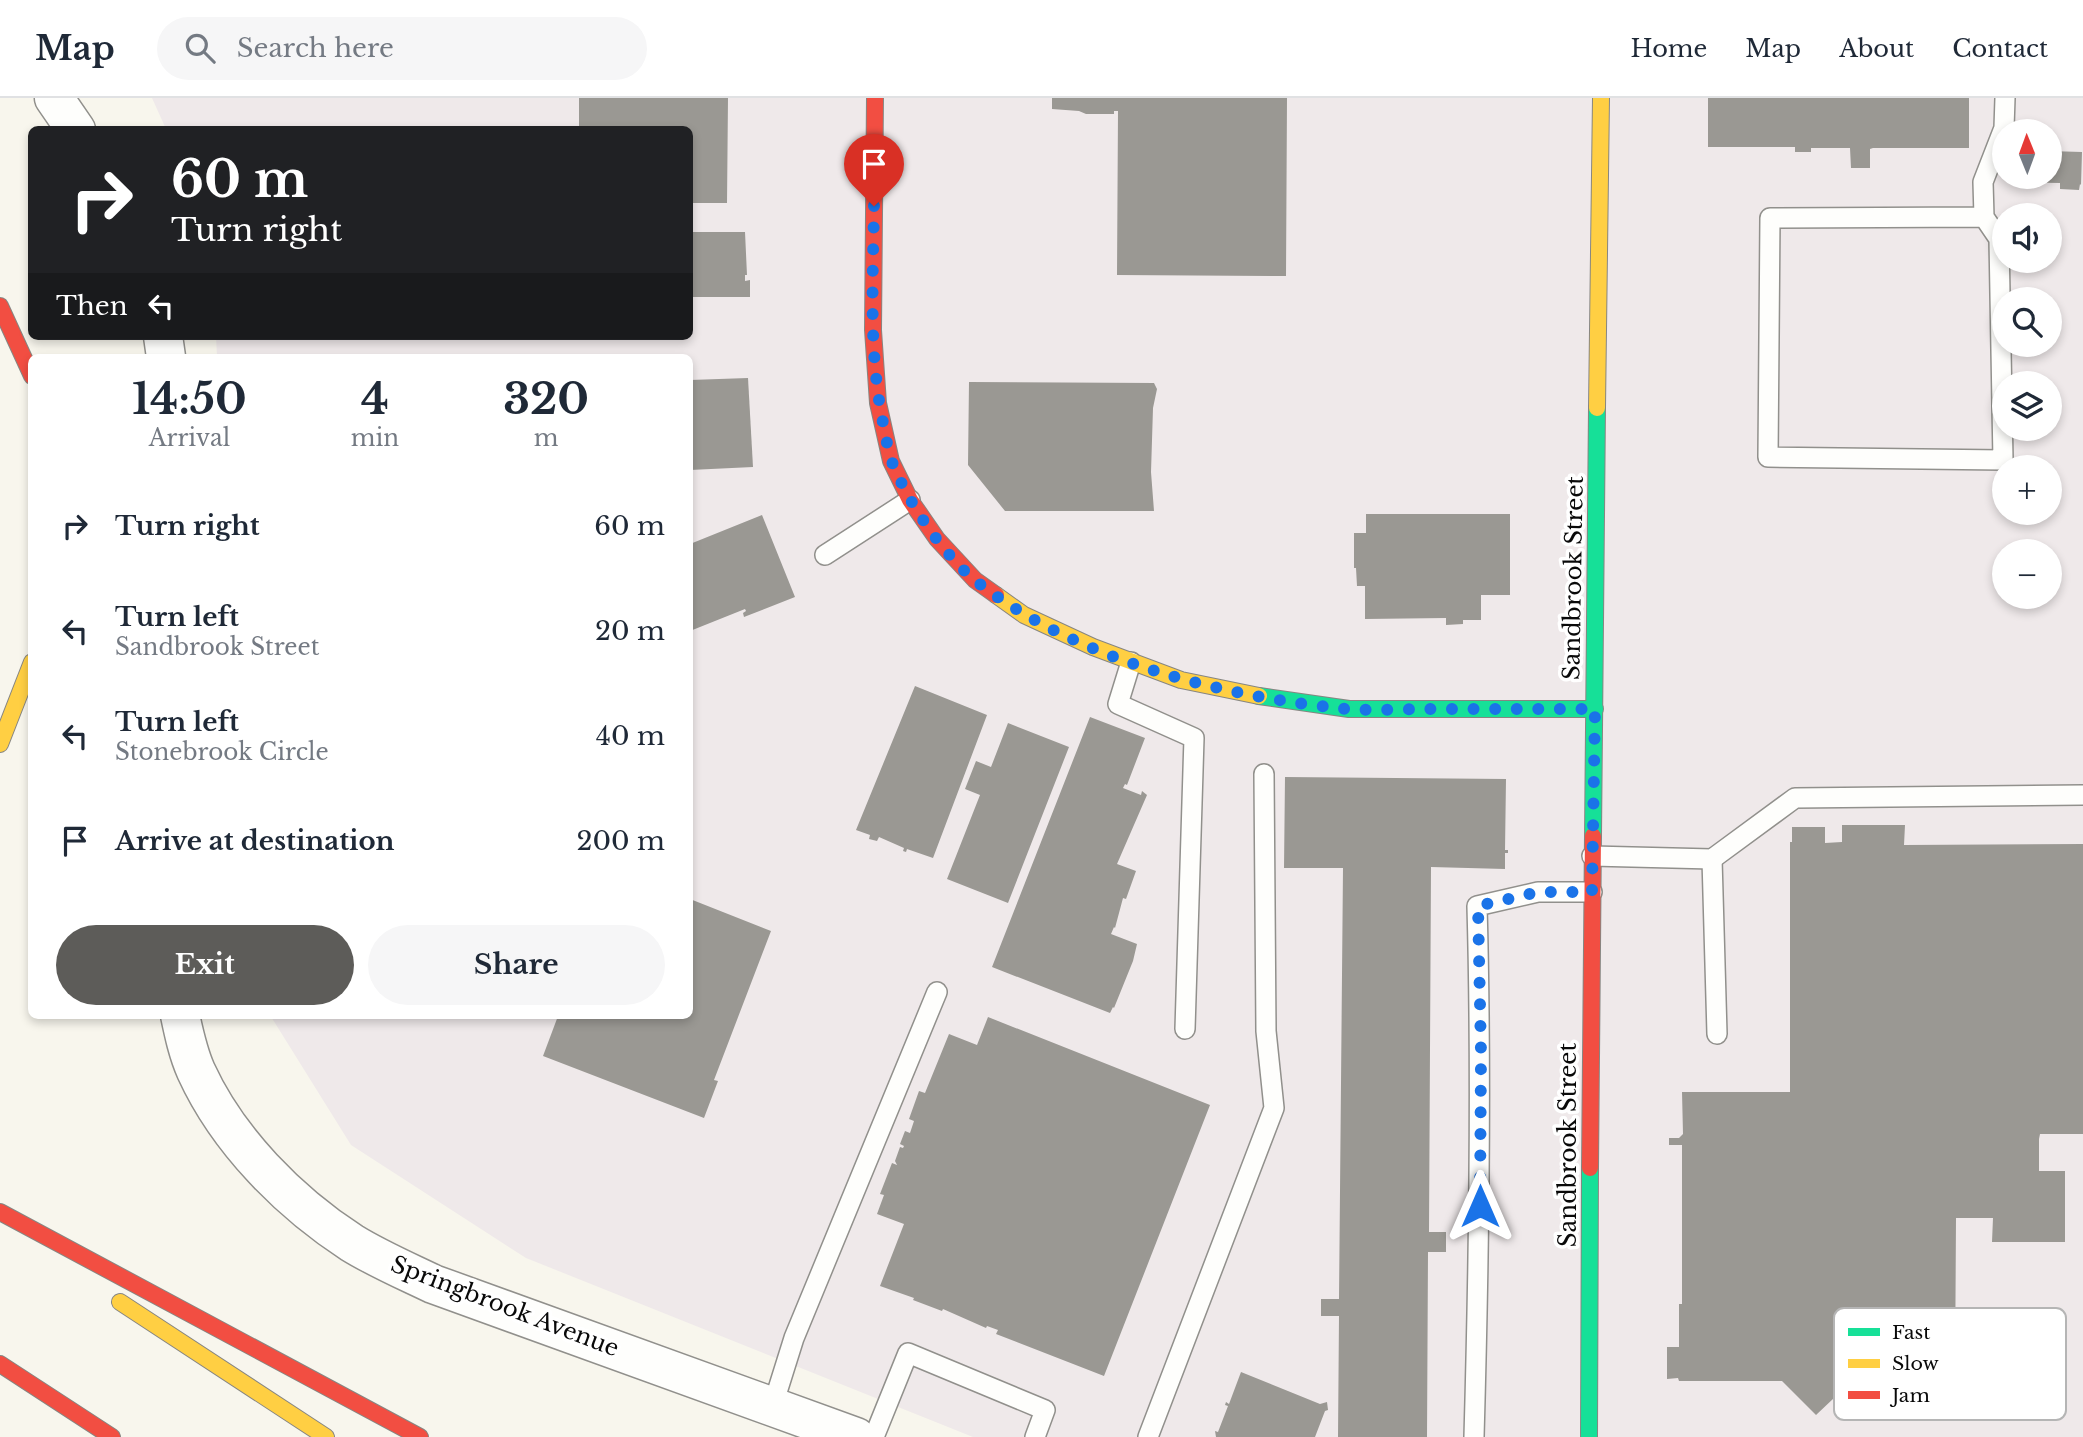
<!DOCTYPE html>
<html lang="en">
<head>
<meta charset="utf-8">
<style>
  body { margin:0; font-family:"Libre Baskerville",serif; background:#f6f6f7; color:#1f2937; height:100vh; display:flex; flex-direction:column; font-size:26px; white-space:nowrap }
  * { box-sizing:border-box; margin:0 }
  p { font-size:23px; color:#747a83 }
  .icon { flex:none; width:38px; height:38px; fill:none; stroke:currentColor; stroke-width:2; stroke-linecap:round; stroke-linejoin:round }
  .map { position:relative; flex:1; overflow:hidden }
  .side { position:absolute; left:28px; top:256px; width:665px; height:665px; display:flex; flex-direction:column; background:#fff; border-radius:10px; box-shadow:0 4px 10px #0003 }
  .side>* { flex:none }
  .hud { position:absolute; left:28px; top:28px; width:665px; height:214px; border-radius:10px; box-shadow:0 4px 10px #0003; background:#202124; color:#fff; overflow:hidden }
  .needle { width:46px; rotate:359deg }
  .buttons { position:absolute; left:1992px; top:21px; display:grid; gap:14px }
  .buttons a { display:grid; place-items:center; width:70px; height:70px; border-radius:50%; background:#fff; box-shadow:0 4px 10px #0003; font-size:35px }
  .pin { position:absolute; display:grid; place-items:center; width:60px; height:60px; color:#fff; margin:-72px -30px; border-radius:50% 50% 50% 0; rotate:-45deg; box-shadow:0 0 7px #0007 }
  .pin .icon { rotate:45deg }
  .me { position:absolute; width:77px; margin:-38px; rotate:0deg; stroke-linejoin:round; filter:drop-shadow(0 0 5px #0008) }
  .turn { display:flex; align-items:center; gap:24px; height:147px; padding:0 28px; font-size:32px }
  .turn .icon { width:91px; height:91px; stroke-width:2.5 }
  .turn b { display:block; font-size:49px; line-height:60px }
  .then { display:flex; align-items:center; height:66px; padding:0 28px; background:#0003; gap:14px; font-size:26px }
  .eta { display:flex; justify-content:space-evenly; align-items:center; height:119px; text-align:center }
  .eta b { font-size:42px; font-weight:800; line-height:49px }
  .primary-button { display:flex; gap:14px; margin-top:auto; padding:14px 28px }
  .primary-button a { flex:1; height:80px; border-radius:42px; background:#5d5c59; color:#fff; font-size:28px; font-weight:800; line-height:80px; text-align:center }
  .primary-button a+a { background:#f6f6f7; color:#1f2937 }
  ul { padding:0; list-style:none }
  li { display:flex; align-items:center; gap:21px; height:105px; padding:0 28px }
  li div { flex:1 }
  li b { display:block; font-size:26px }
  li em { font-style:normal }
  header { display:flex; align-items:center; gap:42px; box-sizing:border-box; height:98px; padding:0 35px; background:#fff; border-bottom:2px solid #e0e1e3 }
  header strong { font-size:33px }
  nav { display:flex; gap:38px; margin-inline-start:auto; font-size:24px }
  .search { width:490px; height:63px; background:#f6f6f7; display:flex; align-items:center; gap:18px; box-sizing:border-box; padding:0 24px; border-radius:38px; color:#747a83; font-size:26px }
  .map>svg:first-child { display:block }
  .industrial { fill:#efe9ea; fill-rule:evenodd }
  .building { fill:#9a9893 }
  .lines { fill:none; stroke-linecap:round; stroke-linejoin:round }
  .lane-casing { stroke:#91908c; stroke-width:22 }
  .street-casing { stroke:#91908c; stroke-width:41 }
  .fast-casing { stroke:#878682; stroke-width:18 }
  .slow-casing { stroke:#878682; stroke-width:18 }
  .jam-casing { stroke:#878682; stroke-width:18 }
  .lane { stroke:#fefefc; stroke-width:19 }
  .street { stroke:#fefefc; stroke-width:38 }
  .fast { stroke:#16e098; stroke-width:16 }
  .slow { stroke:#ffcf43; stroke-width:16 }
  .jam { stroke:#f24e42; stroke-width:16 }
  .route { stroke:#1a73e8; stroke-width:12; stroke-dasharray:0 21.6 }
  .labels { text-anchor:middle; stroke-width:7; stroke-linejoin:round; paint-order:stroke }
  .street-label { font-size:23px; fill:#090909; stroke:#fff }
  .key { fill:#fff; stroke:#b5b5b5; stroke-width:2 }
  .key-label { font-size:19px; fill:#090909 }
</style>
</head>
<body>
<header>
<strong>Map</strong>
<div class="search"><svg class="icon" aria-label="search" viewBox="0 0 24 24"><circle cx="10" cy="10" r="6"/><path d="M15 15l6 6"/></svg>Search here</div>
<nav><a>Home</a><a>Map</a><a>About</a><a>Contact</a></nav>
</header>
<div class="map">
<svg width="2083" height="1339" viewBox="0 0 2083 1339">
  <rect width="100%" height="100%" fill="#f8f6ed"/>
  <path class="industrial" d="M152,0H2083V1339H973L526,1160L351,1047L270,917H690V259H217L216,238H690V32L166,31ZM2004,33H2049V79H2004ZM2004,117H2049V163H2004ZM2004,201H2049V247H2004ZM2004,285H2049V331H2004ZM2004,369H2049V415H2004ZM2004,453H2049V499H2004Z"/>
  <g class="building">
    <path d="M579,0H728L727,105H690V32H579Z"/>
    <path d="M1052,0H1287L1286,178L1117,177L1118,13H1114V16H1086L1079,13L1052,11Z"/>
    <path d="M1708,0H1969V50H1873L1870,51V70H1851L1850,50H1811V54H1795V49H1708Z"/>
    <path d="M2049,53L2082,54L2081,87L2080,86L2079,92L2060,91V85L2009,84V79H2049Z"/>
    <path d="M690,134H745L747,177H745V183L750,182V199H690Z"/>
    <path d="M748,280L753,369L690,372V282Z"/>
    <path d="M969,284L1154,285L1157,291L1153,310L1151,374L1154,413H1005L968,367Z"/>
    <path d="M1366,416H1510V497H1481V522H1463V526L1446,527V520L1365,521V488H1357L1356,470H1354V435H1366Z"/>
    <path d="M762,417L795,499L744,519L743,515L746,513L745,511L690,533V446Z"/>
    <path d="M915,588L987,617L933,760L907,751L906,754L903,753L904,750L879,739L877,743L869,741L870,737L856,732Z"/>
    <path d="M1090,619L1145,640L1127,687L1125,686L1123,690L1141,697L1142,693L1147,697L1117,766L1136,773L1126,801L1123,800L1115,830L1114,829L1111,836L1137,846L1133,863L1114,910L1113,909L1110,915L992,869Z"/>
    <path d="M1008,625L1069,649L1008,805L947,781L980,697L965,691L976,663L991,669Z"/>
    <path d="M1285,679L1506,681L1505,752H1508V755H1505V771L1431,769L1429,1134H1446V1154H1428L1427,1339H1338L1339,1218H1321V1201H1339L1343,770H1284Z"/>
    <path d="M1842,727H1905L1904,747L2083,746V1036H2040L2039,1041V1073H2065V1144H1992L1993,1120H1956L1955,1283H1852L1816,1317L1782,1283H1679L1678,1280L1667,1281V1249H1679V1206H1682V1047H1669V1040H1679L1683,1036L1682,994H1790V744H1792V729H1825V745L1842,744Z"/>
    <path d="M690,801L771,833L714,982L718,983L704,1020L543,958L558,918L564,920L565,917H690Z"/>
    <path d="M988,919L1210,1007L1104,1278L996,1236L998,1232L987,1228L986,1230L943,1211L942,1213L913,1202L914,1200L880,1188L904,1126L877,1116L884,1097L880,1096L892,1065L897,1067L895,1063L900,1049L903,1050L904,1048L900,1046L905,1033L910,1035L914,1023L909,1021L919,993L925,995L949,936L977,947Z"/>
    <path d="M1241,1274L1320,1306L1327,1304L1328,1312L1325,1313L1315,1339H1216L1215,1333L1218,1334L1228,1308L1225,1307L1226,1304L1229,1306Z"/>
  </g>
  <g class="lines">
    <g class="lane-casing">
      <g id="lane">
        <path d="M1984,119L1770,120L1768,359L2003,362L1999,141L1984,119L1983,84L2004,30L2005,0"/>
        <path d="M825,457L910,402"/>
        <path d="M1131,564L1118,606L1194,640L1185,931"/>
        <path d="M1592,758L1712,761L1795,700L2083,697"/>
        <path d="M1712,761L1717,936"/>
        <path d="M773,1307L794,1240L937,894"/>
        <path d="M874,1339L908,1255L1045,1312L1035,1339"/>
        <path d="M1148,1339L1274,1010L1266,933L1264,676"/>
        <path d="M1474,1339C1479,1162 1482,985 1477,808L1538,794H1592"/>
      </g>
    </g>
    <g class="street-casing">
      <g id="street">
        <path d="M54,0L76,32"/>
        <path d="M163,238L166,259"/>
        <path d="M180,917C184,936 188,955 196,973C228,1043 289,1104 352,1145C378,1161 406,1173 433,1186L856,1339"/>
      </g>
    </g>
    <g class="fast-casing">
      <g id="fast">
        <path d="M1259,598L1349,611H1595"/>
        <path d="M1593,738L1597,310"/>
        <path d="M1589,1339L1590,1070"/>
      </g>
    </g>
    <g class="slow-casing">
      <g id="slow">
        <path d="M1597,310L1601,0"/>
        <path d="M996,497L1024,517L1093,549L1181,582L1259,598"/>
        <path d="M0,646L32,564"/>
        <path d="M120,1204L326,1339"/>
      </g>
    </g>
    <g class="jam-casing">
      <g id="jam">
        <path d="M875,0L873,232L878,305L891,363L910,402L937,441L975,482L996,497"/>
        <path d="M0,208L32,278"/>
        <path d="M1590,1070L1593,738"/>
        <path d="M0,1114L420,1339"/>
        <path d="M0,1266L112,1339"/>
      </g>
    </g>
    <use href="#lane" class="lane"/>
    <use href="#street" class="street"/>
    <use href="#fast" class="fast"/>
    <use href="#slow" class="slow"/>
    <use href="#jam" class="jam"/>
  </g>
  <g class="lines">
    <path class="route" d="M874,108C873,183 868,260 885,334C887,344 888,355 892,364C908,404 943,457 977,484C1079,563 1220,598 1347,611C1372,613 1400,611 1426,611C1482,611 1538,611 1595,611L1592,794H1538L1478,808L1481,955L1480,1108"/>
  </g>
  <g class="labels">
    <g class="street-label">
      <text transform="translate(1573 480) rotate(-89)" y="8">Sandbrook Street</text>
      <text transform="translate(1568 1047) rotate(-90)" y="8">Sandbrook Street</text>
      <text transform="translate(505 1208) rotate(21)" y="8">Springbrook Avenue</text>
    </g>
  </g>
  <rect x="1834" y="1210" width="232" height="112" rx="10" class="key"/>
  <rect x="1848" y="1230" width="32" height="8" fill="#16e098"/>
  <rect x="1848" y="1261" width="32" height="9" fill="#ffcf43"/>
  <rect x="1848" y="1293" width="32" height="8" fill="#f24e42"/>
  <g class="key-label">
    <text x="1892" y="1241">Fast</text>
    <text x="1892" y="1272">Slow</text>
    <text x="1892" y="1304">Jam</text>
  </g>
</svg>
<div class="buttons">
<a><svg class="needle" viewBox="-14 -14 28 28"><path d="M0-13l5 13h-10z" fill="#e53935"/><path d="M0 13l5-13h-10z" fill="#747a83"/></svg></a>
<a><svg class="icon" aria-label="sound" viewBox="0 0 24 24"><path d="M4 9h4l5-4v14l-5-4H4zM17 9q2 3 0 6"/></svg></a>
<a><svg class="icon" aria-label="search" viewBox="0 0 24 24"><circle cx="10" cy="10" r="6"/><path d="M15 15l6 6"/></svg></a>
<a><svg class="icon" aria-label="layers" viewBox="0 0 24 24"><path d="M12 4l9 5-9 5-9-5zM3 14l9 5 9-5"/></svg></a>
<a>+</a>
<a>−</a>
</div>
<div class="pin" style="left:874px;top:108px;background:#d93025"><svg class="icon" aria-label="arrive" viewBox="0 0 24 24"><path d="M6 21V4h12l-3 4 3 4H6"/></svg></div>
<svg class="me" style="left:1480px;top:1108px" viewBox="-20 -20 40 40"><path d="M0-17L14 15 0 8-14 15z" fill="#1a73e8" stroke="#fff" stroke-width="4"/></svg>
<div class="hud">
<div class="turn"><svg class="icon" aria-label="right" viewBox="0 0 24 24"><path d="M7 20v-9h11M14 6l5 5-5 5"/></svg><div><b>60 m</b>Turn right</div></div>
<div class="then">Then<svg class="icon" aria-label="left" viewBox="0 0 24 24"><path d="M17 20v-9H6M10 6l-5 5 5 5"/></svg></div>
</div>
<section class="side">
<div class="eta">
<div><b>14:50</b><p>Arrival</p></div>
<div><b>4</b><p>min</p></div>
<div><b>320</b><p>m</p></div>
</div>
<ul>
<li><svg class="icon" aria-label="right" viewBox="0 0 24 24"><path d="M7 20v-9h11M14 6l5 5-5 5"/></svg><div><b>Turn right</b></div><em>60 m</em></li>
<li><svg class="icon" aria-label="left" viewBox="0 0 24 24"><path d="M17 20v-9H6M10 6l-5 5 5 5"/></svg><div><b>Turn left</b><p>Sandbrook Street</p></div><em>20 m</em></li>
<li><svg class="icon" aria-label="left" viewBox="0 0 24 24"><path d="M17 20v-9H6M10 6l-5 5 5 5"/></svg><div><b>Turn left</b><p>Stonebrook Circle</p></div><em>40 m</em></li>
<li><svg class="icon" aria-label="arrive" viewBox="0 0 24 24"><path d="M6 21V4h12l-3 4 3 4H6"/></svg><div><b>Arrive at destination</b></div><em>200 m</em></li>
</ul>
<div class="primary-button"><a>Exit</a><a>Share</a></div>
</section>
</div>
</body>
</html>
